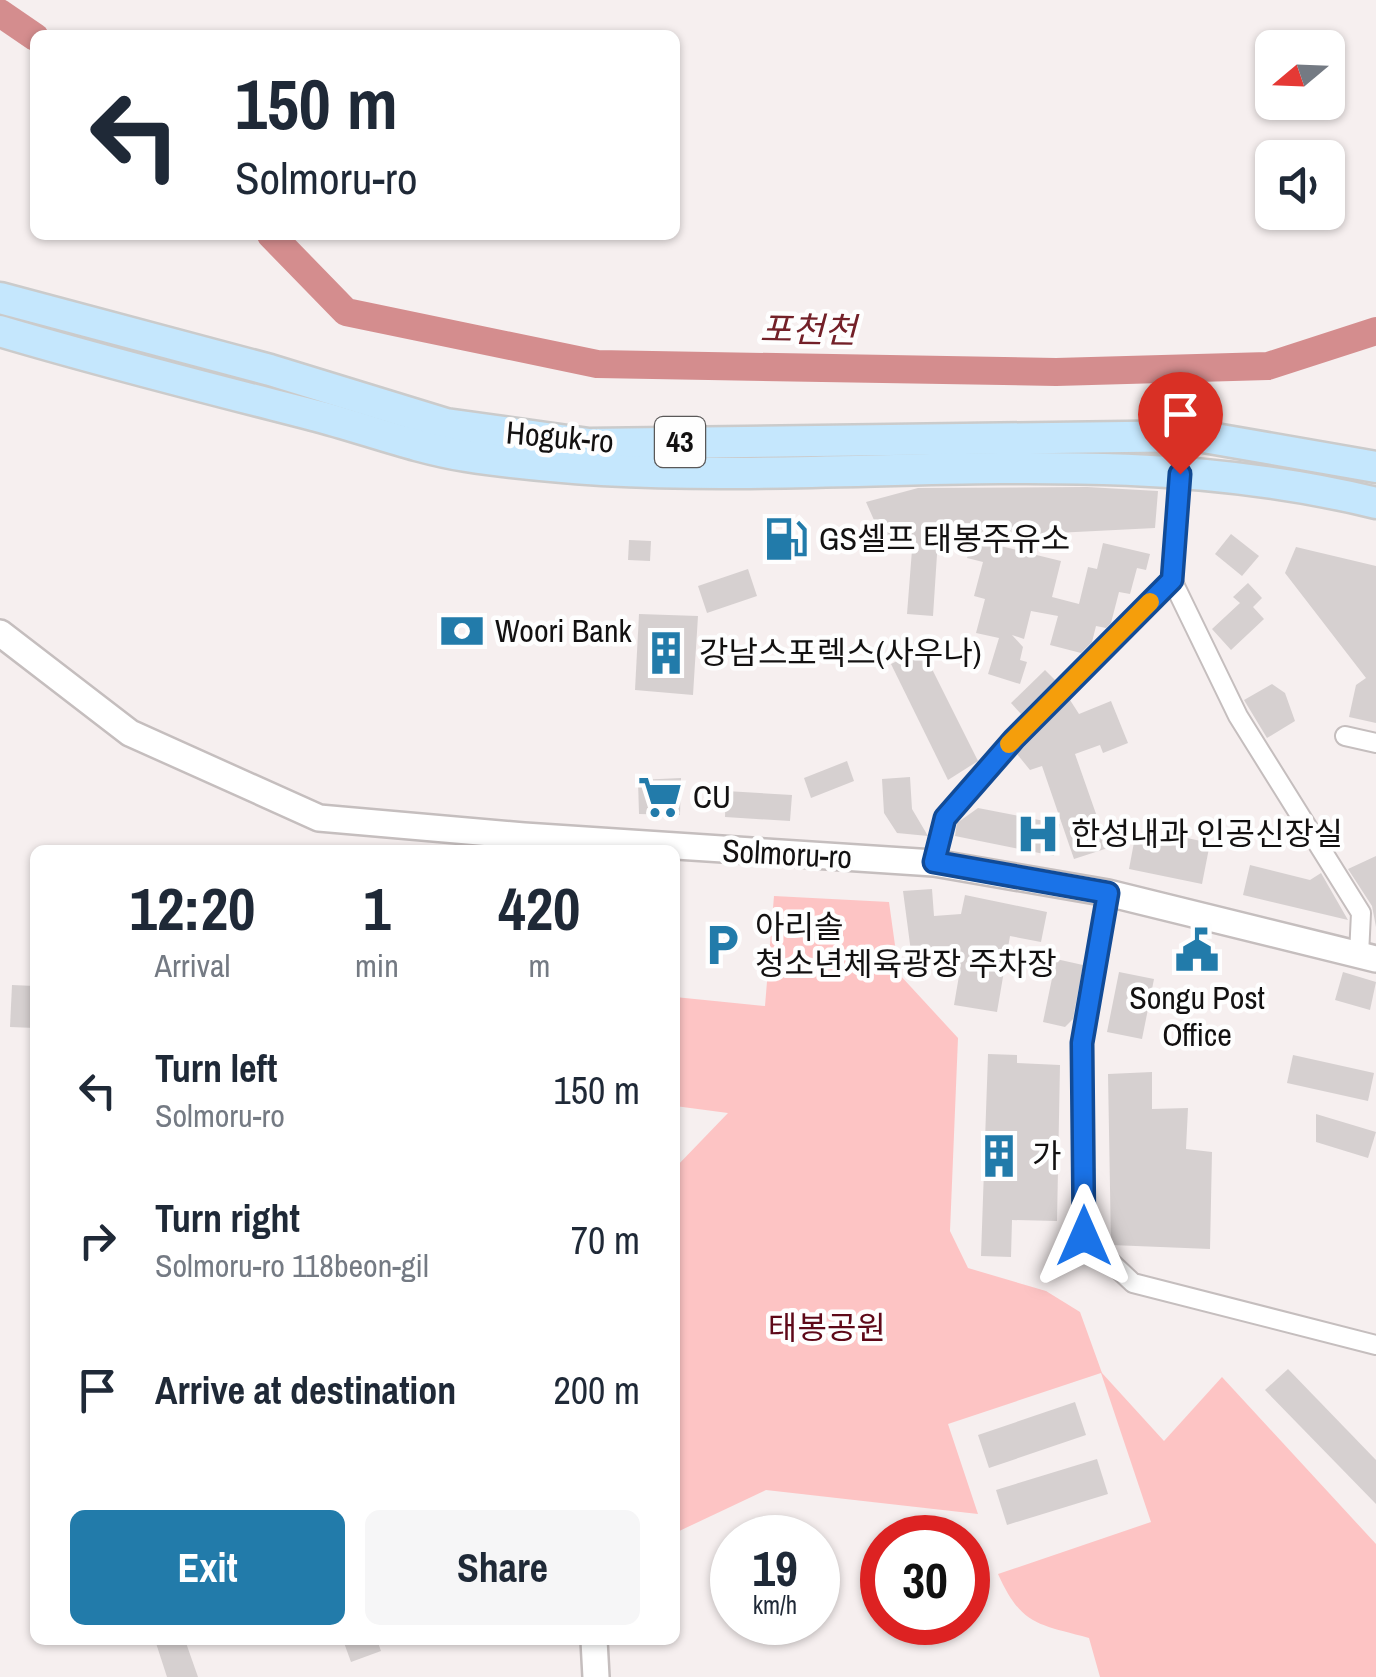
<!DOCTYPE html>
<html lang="en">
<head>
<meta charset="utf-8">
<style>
  body { margin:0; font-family:"Archivo Narrow","Noto Sans KR",sans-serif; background:#f6f6f7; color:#1f2937; height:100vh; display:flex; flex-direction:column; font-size:38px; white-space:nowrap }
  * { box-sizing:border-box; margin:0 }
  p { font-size:32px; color:#747a83 }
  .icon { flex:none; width:55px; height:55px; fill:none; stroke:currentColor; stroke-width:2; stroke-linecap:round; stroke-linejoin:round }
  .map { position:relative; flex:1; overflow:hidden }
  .panel { position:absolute; left:30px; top:845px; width:650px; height:800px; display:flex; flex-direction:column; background:#fff; border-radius:15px; box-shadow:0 2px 8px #0004 }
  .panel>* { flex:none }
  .banner { position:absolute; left:30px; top:30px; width:650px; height:210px; border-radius:15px; box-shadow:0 2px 8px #0004; background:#fff; color:#1f2937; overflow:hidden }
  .needle { width:65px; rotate:251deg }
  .buttons { position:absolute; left:1255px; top:30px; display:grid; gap:20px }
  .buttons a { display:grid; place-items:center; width:90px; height:90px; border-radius:15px; background:#fff; box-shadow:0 2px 8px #0004; font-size:50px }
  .speed { position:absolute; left:710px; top:1515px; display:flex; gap:20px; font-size:50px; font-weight:700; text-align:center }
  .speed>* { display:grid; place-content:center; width:130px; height:130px; border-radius:50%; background:#fff; box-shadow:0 2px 8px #0004; line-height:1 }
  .speed small { font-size:25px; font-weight:400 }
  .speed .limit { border:15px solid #d22; background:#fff; color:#111 }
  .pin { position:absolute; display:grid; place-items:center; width:85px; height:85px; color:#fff; margin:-102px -42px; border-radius:50% 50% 50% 0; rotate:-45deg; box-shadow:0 0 10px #0007 }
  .pin .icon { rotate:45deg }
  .me { position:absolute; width:110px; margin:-55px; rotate:0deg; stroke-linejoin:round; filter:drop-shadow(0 0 8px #0008) }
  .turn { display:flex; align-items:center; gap:35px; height:210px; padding:0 40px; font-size:45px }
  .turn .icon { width:130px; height:130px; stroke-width:2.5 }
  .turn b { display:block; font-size:70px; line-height:85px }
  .eta { display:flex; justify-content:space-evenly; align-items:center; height:170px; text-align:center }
  .eta b { font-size:60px; font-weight:700; line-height:70px }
  .cta { display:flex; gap:20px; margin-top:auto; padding:20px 40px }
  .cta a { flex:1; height:115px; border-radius:15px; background:#227baa; color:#fff; font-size:40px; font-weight:700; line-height:115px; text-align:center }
  .cta a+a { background:#f6f6f7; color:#1f2937 }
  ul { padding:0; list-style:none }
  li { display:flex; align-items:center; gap:30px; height:150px; padding:0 40px }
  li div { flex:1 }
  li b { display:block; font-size:38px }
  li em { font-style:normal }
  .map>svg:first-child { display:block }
  .green { fill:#fdc4c4 }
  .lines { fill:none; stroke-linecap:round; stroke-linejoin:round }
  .river { stroke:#d48d8e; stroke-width:28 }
  .building { fill:#d6d0d0 }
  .street-casing { stroke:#c5bebe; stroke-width:22 }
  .secondary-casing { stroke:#c5bebe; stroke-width:30 }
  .primary-casing { stroke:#cbcbcb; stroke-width:35 }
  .street { stroke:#fff; stroke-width:18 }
  .secondary { stroke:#fff; stroke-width:25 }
  .primary { stroke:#c5e7fd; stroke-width:30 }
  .route-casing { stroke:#114b97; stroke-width:25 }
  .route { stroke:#1a73e8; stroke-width:18 }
  .slow { stroke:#f59e0b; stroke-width:18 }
  .labels { text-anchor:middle; stroke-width:9; stroke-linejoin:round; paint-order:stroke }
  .shield { fill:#fefefe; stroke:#5a5858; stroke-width:2.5 }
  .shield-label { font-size:30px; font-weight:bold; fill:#131111 }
  .street-label { font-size:32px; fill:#131111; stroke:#fefefe }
  .poi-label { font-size:32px; fill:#131111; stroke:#fefefe; text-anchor:start }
  .park-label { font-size:32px; fill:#5e0818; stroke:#fefefe }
  .water-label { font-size:35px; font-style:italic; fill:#732028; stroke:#fefefe }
</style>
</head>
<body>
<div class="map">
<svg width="1376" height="1677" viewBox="0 0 1376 1677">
  <rect width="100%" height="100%" fill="#f6efef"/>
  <path class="green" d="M774,896L889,902L899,974L958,1038L950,1231L968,1268L1046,1291L1080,1312L1102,1373L1164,1441L1222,1377L1376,1544V1677H1100L1089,1638C1037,1624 1021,1625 998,1574L1151,1522L1101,1373L948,1424L978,1514L766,1490L675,1533V1168L728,1113L675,1106V997L765,1006Z"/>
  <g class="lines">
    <g class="river">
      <path d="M0,13L35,37"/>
      <path d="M271,235L346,312L597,364L1056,372L1268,366L1376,331"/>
    </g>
  </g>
  <g class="building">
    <path d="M1087,487L1158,491L1155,528L938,539L933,616L907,614L913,537L881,536L866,502L918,488Z"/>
    <path d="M1231,534L1259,556L1242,576L1215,554Z"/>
    <path d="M972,539L1061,561L1052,597L1079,604L1088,567L1097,569L1103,543L1150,554L1146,570L1137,568L1130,594L1119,592L1111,623L1106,628L1096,626L1092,642L1081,653L1050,645L1058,616L1031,611L1024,639L1012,635L1023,647L1020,660L1027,662L1020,684L988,674L999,638L976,633L985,599L974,596L983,562L967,558Z"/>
    <path d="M629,540L651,541L650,561L628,560Z"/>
    <path d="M1296,547L1376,566V723L1349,717L1356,685L1366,678L1285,573Z"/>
    <path d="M748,569L757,596L707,613L698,586Z"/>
    <path d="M1248,583L1262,598L1253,607L1264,619L1231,650L1212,629L1240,603L1233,597Z"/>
    <path d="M639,614L698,616L693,695L635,690Z"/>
    <path d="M922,649L978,761L948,780L891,664Z"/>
    <path d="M1045,670L1055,680L1021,714L1011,703Z"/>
    <path d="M1272,684L1285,693L1295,721L1267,738L1244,700Z"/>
    <path d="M1070,700L1079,714L1111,701L1128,743L1103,753L1100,745L1075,754L1108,848L1074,859L1042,766L1030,770L1017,754Z"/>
    <path d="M847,761L854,781L811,798L804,778Z"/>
    <path d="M910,777L912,809L928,836L897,833L884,813L882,779Z"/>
    <path d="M681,778L680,815L639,814L638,780Z"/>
    <path d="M726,791L792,795L790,821L725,817Z"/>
    <path d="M978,808L1060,824L1054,856L955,836L957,823Z"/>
    <path d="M1164,833L1210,843L1202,884L1129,869L1135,837L1162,842Z"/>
    <path d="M1376,856V927L1372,906L1348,869Z"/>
    <path d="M1250,865L1310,880L1321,873L1348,920L1243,895Z"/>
    <path d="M932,889L934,916L961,914L965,895L1047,912L1041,942L1010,936L997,1012L954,1005L961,964L913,967L903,891Z"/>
    <path d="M1056,959L1083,965L1073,1019L1065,1027L1043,1022Z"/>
    <path d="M1119,972L1154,979L1142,1039L1107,1032Z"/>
    <path d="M1343,972L1376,982L1370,1010L1335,1000Z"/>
    <path d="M12,985L35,986V1028L10,1027Z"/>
    <path d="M988,1054L1017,1055V1063L1060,1065L1057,1221L1012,1220L1011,1257L981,1256Z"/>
    <path d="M1293,1055L1374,1073L1368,1101L1287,1083Z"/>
    <path d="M1152,1072V1109L1188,1108L1186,1149L1212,1152L1210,1249L1111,1245L1108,1074Z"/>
    <path d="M1316,1114L1376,1132L1368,1158L1316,1142Z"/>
    <path d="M1288,1369L1376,1460V1504L1265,1390Z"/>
    <path d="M1075,1402L1086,1435L989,1468L978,1435Z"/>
    <path d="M1097,1459L1108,1494L1007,1525L996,1490Z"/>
    <path d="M155,1640H185L198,1677H167Z"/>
    <path d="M343,1640H377L381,1651L351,1662Z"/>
  </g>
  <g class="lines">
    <g class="street-casing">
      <g id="street">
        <path d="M1172,580L1238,716L1361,913L1359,955"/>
        <path d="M1345,736L1376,743"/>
        <path d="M934,863L945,818L1013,739L1172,580L1180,474"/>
        <path d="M1108,893L1082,1043L1083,1236L1133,1283L1376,1345"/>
      </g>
    </g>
    <g class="secondary-casing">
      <g id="secondary">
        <path d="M0,633L130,733L319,818L524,836L934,863L1108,893L1376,959"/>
        <path d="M594,1640L596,1677"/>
      </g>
    </g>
    <g class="primary-casing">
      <g id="primary">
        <path d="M0,298L270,370L446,424L589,444L1198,436L1376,467"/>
        <path d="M0,331C104,362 208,388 313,415C364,428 415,448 466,456C511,463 557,467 602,470C858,484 1123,440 1376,503"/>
      </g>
    </g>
    <use href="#street" class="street"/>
    <use href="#secondary" class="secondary"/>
    <use href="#primary" class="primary"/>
  </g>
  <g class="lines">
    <g class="route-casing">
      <path id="route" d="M1084,1236L1082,1043L1108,893L934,862L945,818L1014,739L1172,580L1180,474"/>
    </g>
    <use href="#route" class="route"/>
    <path class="slow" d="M1009,744L1150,602"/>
  </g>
  <defs>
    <g id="fuel-bare" transform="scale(3.45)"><path d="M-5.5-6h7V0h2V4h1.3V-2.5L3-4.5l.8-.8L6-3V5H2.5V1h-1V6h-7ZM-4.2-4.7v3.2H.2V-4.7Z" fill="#227baa" stroke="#fefefe" stroke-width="2.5" paint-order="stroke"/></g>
    <g id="bank-bare" transform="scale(3.45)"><path d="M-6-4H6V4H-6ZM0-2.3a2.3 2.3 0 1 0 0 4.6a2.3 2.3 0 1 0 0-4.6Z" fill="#227baa" stroke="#fefefe" stroke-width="2.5" paint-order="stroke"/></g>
    <g id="building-bare" transform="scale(3.45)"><path d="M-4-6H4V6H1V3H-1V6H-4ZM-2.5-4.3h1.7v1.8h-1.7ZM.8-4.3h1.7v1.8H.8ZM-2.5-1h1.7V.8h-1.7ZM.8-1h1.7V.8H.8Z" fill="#227baa" stroke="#fefefe" stroke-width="2.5" paint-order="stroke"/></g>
    <g id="supermarket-bare" transform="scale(3.45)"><path d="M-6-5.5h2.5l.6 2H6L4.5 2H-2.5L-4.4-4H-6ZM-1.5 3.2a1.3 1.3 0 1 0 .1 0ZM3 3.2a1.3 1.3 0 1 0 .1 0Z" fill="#227baa" stroke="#fefefe" stroke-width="2.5" paint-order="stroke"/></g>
    <g id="hospital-bare" transform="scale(3.45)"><path d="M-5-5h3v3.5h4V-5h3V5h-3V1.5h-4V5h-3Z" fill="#227baa" stroke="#fefefe" stroke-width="2.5" paint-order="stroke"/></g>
    <g id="parking-bare" transform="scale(3.45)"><path d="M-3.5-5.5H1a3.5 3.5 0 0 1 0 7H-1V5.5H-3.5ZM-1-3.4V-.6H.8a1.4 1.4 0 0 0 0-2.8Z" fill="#227baa" stroke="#fefefe" stroke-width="2.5" paint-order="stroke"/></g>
    <g id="civic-bare" transform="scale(3.45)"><path d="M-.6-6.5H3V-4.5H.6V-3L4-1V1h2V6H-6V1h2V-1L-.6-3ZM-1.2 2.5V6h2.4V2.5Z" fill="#227baa" stroke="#fefefe" stroke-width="2.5" paint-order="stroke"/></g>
  </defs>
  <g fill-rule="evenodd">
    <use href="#fuel-bare" x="786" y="539"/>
    <use href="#bank-bare" x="462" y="631"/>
    <use href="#building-bare" x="666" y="653"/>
    <use href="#supermarket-bare" x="660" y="797"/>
    <use href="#hospital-bare" x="1038" y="834"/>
    <use href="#parking-bare" x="722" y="945"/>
    <use href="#civic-bare" x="1197" y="950"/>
    <use href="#building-bare" x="999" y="1156"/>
  </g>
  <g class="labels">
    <rect class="shield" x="655" y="417" width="50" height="50" rx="8"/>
    <g class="shield-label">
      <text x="680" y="452">43</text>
    </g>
    <g class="street-label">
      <text transform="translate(560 437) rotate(5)" y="11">Hoguk-ro</text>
      <text transform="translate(787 854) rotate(3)" y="11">Solmoru-ro</text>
    </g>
    <g class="poi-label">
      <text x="819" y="550">GS셀프 태봉주유소</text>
      <text x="495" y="642">Woori Bank</text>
      <text x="699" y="664">강남스포렉스(사우나)</text>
      <text x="693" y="808">CU</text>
      <text x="1071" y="845">한성내과 인공신장실</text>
      <text x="755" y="938">아리솔<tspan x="755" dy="37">청소년체육광장 주차장</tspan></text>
      <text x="1197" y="1009" text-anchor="middle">Songu Post<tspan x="1197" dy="37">Office</tspan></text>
      <text x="1032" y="1167">가</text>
    </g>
    <g class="park-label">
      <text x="827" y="1339">태봉공원</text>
    </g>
    <g class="water-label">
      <text transform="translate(808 330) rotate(1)" y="12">포천천</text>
    </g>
  </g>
</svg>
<div class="buttons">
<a><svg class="needle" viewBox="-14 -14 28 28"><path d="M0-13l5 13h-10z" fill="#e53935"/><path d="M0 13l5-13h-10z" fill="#747a83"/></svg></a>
<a><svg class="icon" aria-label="sound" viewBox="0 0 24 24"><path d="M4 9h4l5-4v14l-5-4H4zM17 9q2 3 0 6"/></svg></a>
</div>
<div class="speed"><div>19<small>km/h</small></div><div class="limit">30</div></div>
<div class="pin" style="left:1180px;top:474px;background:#d93025"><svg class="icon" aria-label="arrive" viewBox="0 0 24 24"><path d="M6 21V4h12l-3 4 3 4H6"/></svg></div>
<svg class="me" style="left:1084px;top:1236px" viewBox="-20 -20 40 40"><path d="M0-17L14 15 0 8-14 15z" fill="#1a73e8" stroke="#fff" stroke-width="4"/></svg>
<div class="banner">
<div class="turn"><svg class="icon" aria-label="left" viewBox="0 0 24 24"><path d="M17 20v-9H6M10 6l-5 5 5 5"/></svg><div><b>150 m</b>Solmoru-ro</div></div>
</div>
<section class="panel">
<div class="eta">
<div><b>12:20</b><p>Arrival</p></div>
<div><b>1</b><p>min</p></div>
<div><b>420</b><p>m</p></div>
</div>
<ul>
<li><svg class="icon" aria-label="left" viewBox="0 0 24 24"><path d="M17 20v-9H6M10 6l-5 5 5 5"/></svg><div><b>Turn left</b><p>Solmoru-ro</p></div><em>150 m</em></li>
<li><svg class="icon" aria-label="right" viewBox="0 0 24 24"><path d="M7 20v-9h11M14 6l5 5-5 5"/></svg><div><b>Turn right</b><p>Solmoru-ro 118beon-gil</p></div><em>70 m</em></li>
<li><svg class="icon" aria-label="arrive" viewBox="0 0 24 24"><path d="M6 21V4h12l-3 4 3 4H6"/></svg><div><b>Arrive at destination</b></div><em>200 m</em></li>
</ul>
<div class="cta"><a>Exit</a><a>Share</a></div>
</section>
</div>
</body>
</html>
